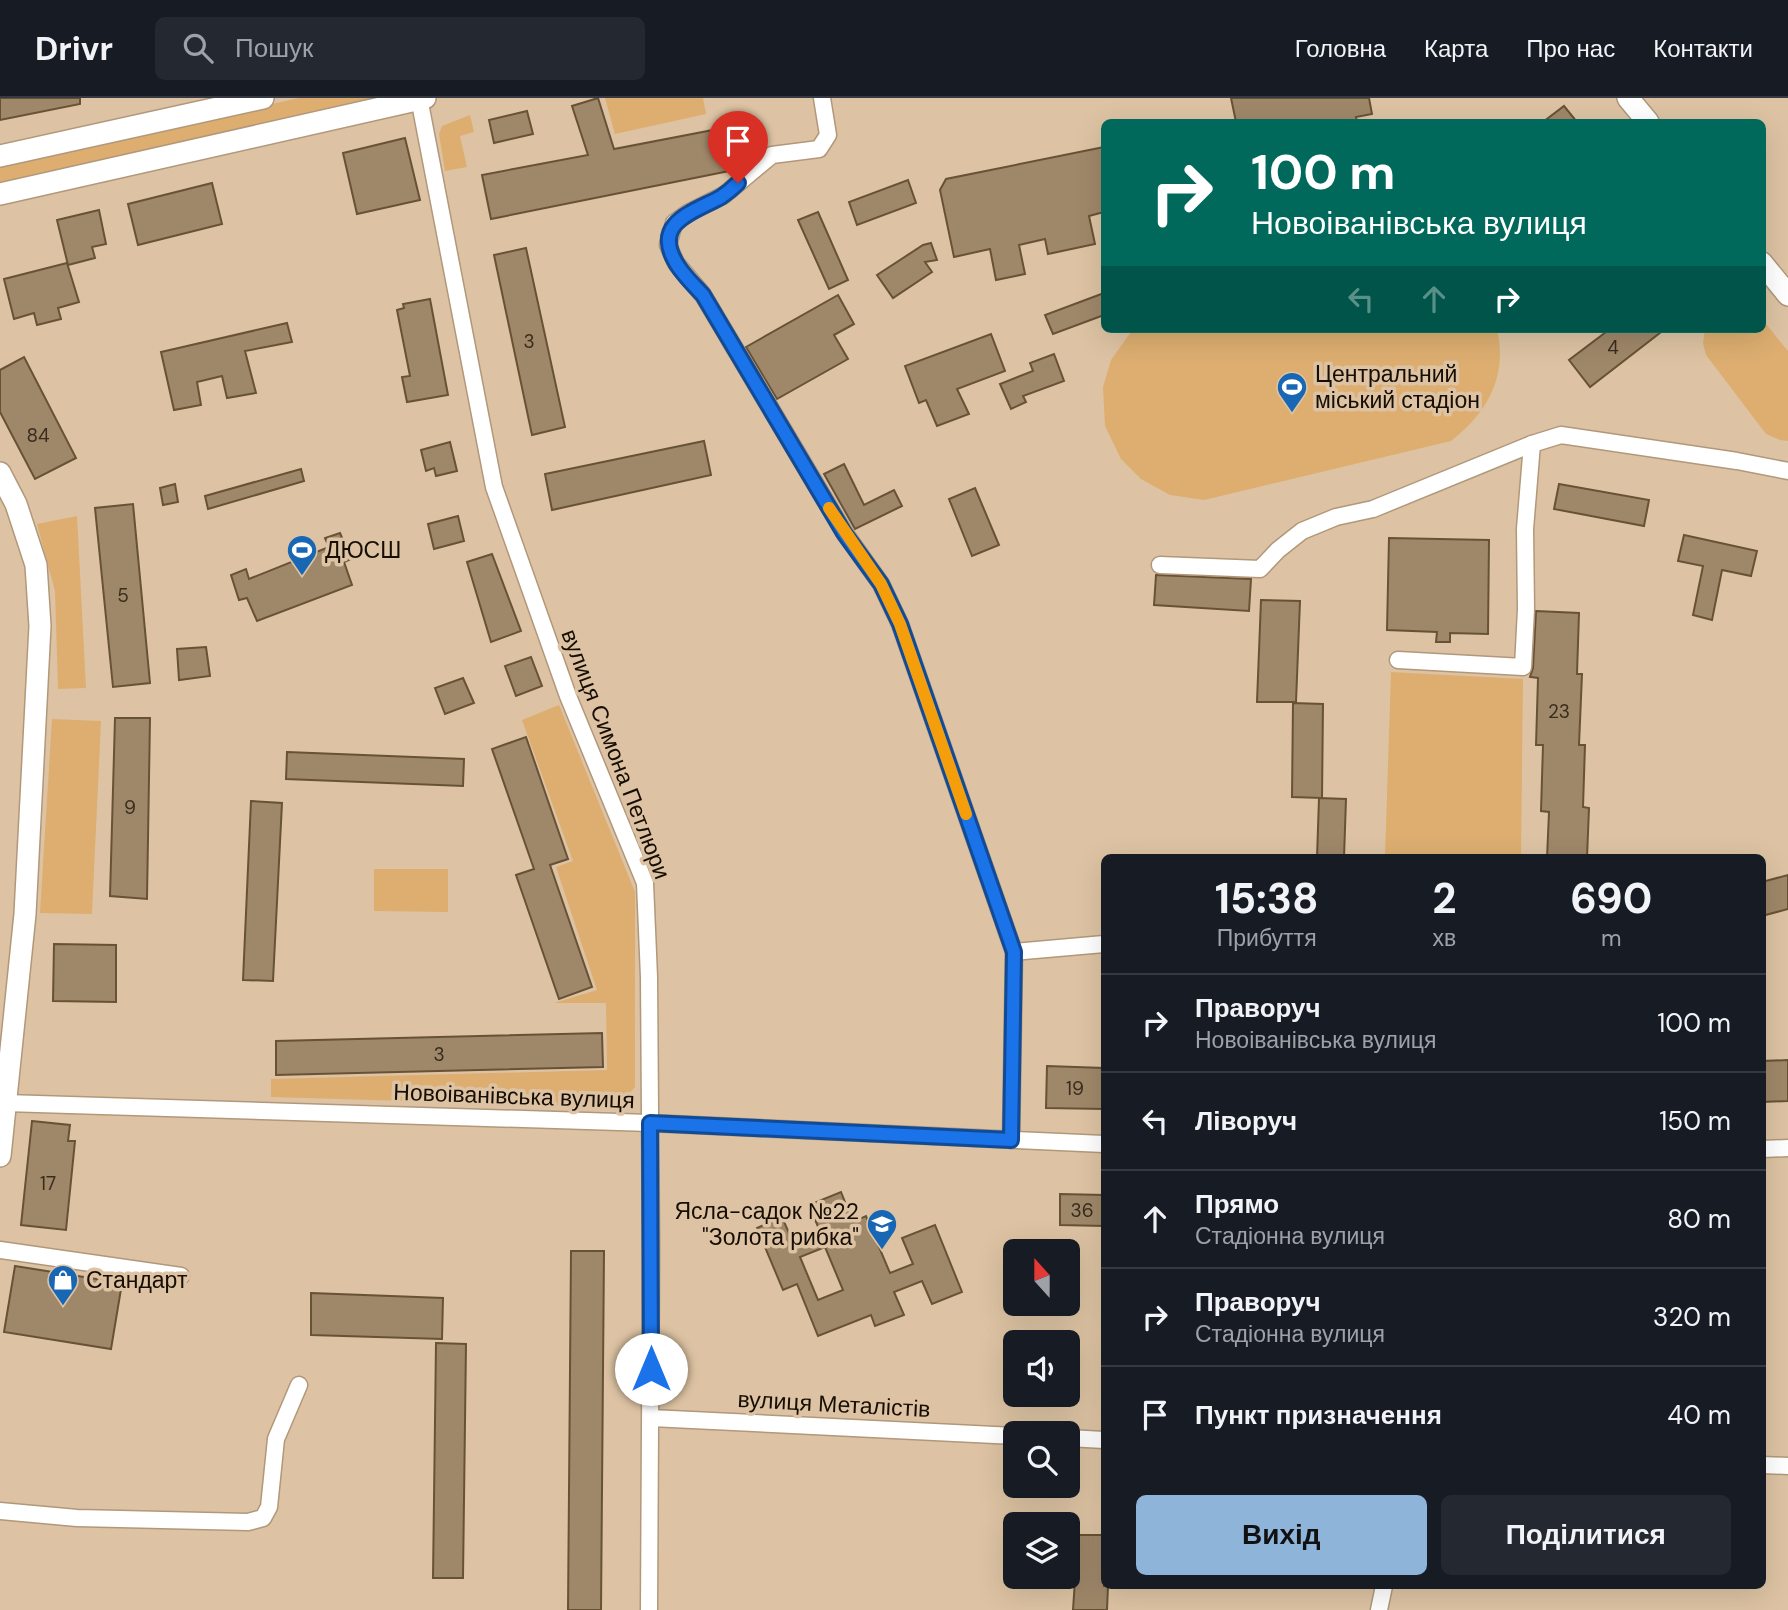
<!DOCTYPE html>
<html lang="uk">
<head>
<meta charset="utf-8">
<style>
  body { margin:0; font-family:"DM Sans",sans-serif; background:#242831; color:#f1f3f6; height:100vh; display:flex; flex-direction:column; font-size:26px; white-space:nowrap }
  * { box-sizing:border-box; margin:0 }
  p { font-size:23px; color:#9ea1a6 }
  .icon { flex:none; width:38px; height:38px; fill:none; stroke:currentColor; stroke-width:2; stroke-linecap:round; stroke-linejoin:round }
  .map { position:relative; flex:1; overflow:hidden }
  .details { position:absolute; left:1101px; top:756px; width:665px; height:735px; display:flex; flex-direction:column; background:#171b24; border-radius:10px; box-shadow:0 7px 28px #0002 }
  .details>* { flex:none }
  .hud { position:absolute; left:1101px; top:21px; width:665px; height:214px; border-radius:10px; box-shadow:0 7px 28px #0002; background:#00695c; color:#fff; overflow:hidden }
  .needle { width:46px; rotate:339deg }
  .fabs { position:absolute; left:1003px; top:1141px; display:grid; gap:14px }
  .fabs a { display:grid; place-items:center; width:77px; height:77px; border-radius:10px; background:#171b24; box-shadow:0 7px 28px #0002; font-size:35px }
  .pin { position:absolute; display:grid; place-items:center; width:60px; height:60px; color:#fff; margin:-72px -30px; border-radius:50% 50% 50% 0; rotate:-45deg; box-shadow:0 0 7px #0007 }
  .pin .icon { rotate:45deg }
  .me { position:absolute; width:77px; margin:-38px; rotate:0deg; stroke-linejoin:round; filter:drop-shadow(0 0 5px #0008) }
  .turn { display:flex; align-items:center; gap:24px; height:147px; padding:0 35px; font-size:32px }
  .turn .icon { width:91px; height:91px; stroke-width:2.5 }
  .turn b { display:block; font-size:49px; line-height:60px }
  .lanes { display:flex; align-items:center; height:66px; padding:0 35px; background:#0003; justify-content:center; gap:35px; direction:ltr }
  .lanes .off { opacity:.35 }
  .eta { display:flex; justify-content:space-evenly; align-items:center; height:119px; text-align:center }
  .eta b { font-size:42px; font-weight:700; line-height:49px }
  .button { display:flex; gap:14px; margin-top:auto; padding:14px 35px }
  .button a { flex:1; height:80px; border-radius:10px; background:#8fb4d9; color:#111; font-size:28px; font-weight:700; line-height:80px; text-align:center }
  .button a+a { background:#242831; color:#f1f3f6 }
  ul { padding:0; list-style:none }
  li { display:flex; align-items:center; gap:21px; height:98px; padding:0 35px; border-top:2px solid #363941 }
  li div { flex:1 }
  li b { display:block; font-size:26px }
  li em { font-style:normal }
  header { display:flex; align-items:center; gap:42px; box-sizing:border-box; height:98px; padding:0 35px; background:#171b24; border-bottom:2px solid #363941 }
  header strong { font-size:33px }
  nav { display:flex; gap:38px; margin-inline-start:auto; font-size:24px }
  .search { width:490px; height:63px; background:#242831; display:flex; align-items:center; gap:18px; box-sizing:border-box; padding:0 24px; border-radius:10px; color:#9ea1a6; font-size:26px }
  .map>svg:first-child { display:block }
  .green { fill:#ddae70 }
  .building { fill:#9f8769; stroke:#685236; stroke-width:2; fill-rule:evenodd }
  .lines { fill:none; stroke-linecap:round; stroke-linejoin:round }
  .street-casing { stroke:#b1987a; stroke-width:19 }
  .secondary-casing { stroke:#b1987a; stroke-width:24 }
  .street { stroke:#fff; stroke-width:16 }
  .secondary { stroke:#fff; stroke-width:21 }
  .route-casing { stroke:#114b97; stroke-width:18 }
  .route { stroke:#1a73e8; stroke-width:12 }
  .slow { stroke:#f59e0b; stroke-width:12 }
  .labels { text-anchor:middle; stroke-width:7; stroke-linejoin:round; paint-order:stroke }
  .number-label { font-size:19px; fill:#382c1d }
  .poi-label { font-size:23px; fill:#160e04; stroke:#ddc3a3; text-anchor:start }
  .street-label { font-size:23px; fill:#160e04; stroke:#ddc3a3 }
</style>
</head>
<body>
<header>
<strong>Drivr</strong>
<div class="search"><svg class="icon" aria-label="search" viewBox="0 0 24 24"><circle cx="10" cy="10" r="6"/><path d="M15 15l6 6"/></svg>Пошук</div>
<nav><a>Головна</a><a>Карта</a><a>Про нас</a><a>Контакти</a></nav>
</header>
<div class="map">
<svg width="1788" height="1512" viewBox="0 0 1788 1512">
  <rect width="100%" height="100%" fill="#ddc3a3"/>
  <g class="green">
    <path d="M299,0H390L0,89V66Z"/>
    <path d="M605,0H703L706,16L615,36Z"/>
    <path d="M470,17L474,34L460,38L467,69L445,73L439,36L442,28Z"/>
    <path d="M1762,221L1788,253V343L1780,342L1766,336L1706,257L1703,245L1705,231H1762Z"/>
    <path d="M1133,231H1497C1508,279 1487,315 1451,343L1204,402L1170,397L1141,381L1121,361L1105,328L1103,289L1111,262Z"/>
    <path d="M77,418L86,590L58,591L55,493L37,426Z"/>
    <path d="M1391,574L1523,581L1521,759H1385Z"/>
    <path d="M559,607L635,794V989L618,1009L271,999V981L607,972L606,905H554L597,892L556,769L573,763L522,622Z"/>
    <path d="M52,621L101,623L92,816L40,815Z"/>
    <path d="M374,771H448V814L374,813Z"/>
  </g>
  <g class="building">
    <path d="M0,0H80V6L0,22Z"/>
    <path d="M598,0L614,51L739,27L746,65L739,71L491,121L482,77L588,57L572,8Z"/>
    <path d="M1231,0H1369L1372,16L1356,19L1357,24H1236Z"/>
    <path d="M1564,8L1577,24H1543Z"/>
    <path d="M527,13L533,36L494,45L489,22Z"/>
    <path d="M405,40L420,102L357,116L343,55Z"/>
    <path d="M1104,49V114L1089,118L1095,146L1048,156L1045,141L1019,147L1025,176L996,182L990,151L954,159L940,92L946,81Z"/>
    <path d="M908,82L916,105L857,127L849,104Z"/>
    <path d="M212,85L222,126L138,147L128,106Z"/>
    <path d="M99,112L106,146L92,149L95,160L68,167L57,122Z"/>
    <path d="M818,114L848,182L829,191L798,122Z"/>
    <path d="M931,145L937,162L925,164L932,174L893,200L877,177L923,147Z"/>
    <path d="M526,150L565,329L532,337L494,157Z"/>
    <path d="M67,165L79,204L58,210L61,221L37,227L34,215L14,221L4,181Z"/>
    <path d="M1104,195V217L1053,236L1045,217Z"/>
    <path d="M838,197L854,226L834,237L848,261L777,301L746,249Z"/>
    <path d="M430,201L448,297L407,304L402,279L410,278L397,212L404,210L403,206Z"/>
    <path d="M287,225L292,244L245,253L256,295L227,300L222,278L197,284L201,307L174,312L161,254Z"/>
    <path d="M1610,231H1665L1590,289L1569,262Z"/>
    <path d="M991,236L1005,273L957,291L969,316L937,328L926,302L919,305L905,268Z"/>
    <path d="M1054,256L1064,283L1023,298L1026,304L1011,311L1000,286L1033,273L1030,265Z"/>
    <path d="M24,259L76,360L35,381L0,314V272Z"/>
    <path d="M704,343L711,377L552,412L545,376Z"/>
    <path d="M450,344L457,373L436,378L434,370L426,373L421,352Z"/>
    <path d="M844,366L864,407L894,392L902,408L855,431L824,376Z"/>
    <path d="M301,371L304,383L208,411L205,398Z"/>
    <path d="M175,386L178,404L163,407L160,390Z"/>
    <path d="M1559,386L1649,402L1644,428L1554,411Z"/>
    <path d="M975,390L999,447L972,458L949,401Z"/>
    <path d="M133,406L150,585L113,589L95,410Z"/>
    <path d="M458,418L464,443L434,451L428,426Z"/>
    <path d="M340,435L351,461L344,464L352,487L257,523L247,500L239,502L231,477L246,471L249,481L329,449L325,440Z"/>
    <path d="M1684,437L1757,453L1751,478L1722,472L1712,522L1693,517L1703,468L1678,463Z"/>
    <path d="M1389,440L1489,442L1488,536L1450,535V544H1436L1437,534L1387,532Z"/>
    <path d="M492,456L521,533L491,544L467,464Z"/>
    <path d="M1156,477L1251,481L1249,513L1154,507Z"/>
    <path d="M1261,502L1300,503L1296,604H1257Z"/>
    <path d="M1536,513L1579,515L1577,576H1582L1579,647H1585L1583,709L1589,710L1587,760H1547L1549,714L1541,713L1543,647H1536L1538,580L1530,579L1533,570Z"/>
    <path d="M206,549L210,578L179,582L177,551Z"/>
    <path d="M531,559L542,588L516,598L505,568Z"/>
    <path d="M463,580L474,605L445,616L435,590Z"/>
    <path d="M1293,605L1323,606L1322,700L1292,699Z"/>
    <path d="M115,620H150L147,801L110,798Z"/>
    <path d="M526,639L568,761L550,767L592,889L559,901L516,777L534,771L492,651Z"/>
    <path d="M287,654L464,661L463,688L286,681Z"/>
    <path d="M1319,700L1346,701L1344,760H1317Z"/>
    <path d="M251,703L282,705L273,883L243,882Z"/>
    <path d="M1788,777V811L1762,818V784Z"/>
    <path d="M54,846L116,847V904L53,903Z"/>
    <path d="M602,935L603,969L276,977V943Z"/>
    <path d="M1788,962V1003L1762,1004V963Z"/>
    <path d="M1047,968L1104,970V1011L1046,1010Z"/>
    <path d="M32,1023L70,1027L68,1043H75L66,1132L21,1127Z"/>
    <path d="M841,1094L853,1124L866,1118L890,1175L913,1166L902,1140L935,1127L962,1194L932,1206L922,1183L894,1194L904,1217L875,1228L871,1217L818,1238L797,1186L783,1192L757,1130L782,1119L792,1142L819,1131L809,1107ZM825,1149L843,1192L818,1202L800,1159Z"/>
    <path d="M1060,1096L1104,1097V1128L1060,1127Z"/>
    <path d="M571,1153H604L601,1512H568Z"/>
    <path d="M15,1168L122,1185L111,1251L4,1234Z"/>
    <path d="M311,1195L443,1200L442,1241L311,1237Z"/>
    <path d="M436,1245L466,1246L463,1480H433Z"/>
    <path d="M1078,1437H1104V1488H1108L1107,1512H1073Z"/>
  </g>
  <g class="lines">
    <g class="street-casing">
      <g id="street">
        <path d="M419,0L494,389L568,598L645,785L649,879L651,1149L649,1512"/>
        <path d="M822,0L828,37L819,51L772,57L724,97L688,115L674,125L668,147L676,165L703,197L844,434L881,486L900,526L1014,854L1104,846"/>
        <path d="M1160,467L1260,471L1278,452L1302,433L1336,419L1373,411L1532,346"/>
        <path d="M1398,562L1523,569L1526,511L1525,431L1532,346L1561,337L1737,363L1788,373"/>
        <path d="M5,1005L650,1025L1104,1046"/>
        <path d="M1011,1042L1014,854"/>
        <path d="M1762,1051L1788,1050"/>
        <path d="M0,1152L181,1178"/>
        <path d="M651,1320L1015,1338"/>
        <path d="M1068,1340L1104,1342"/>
        <path d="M1762,1367L1788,1368"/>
        <path d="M0,1413L77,1420L248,1424L263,1420L269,1409L276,1341L299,1287"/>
        <path d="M1379,1512L1384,1488"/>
      </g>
    </g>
    <g class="secondary-casing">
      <g id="secondary">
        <path d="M1628,0L1648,24"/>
        <path d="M0,58L263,0"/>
        <path d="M0,96L425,0"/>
        <path d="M1762,165L1788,197"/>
        <path d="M0,375L16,406L36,467L40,528L25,816L0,1058"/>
      </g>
    </g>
    <use href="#street" class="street"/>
    <use href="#secondary" class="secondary"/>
  </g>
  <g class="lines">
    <g class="route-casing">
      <path id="route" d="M651,1271L650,1025L1011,1042L1014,854L900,526L881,486L844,435L703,197C694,187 681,175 675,163C653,124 694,114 721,99C727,95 733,90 738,85"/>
    </g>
    <use href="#route" class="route"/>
    <path class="slow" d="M829,410L881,486L900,526L966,716"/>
  </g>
  <defs>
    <g id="stadium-pin" transform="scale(1.575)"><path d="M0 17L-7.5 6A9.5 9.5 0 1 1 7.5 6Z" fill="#1867b5" stroke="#ddc3a3"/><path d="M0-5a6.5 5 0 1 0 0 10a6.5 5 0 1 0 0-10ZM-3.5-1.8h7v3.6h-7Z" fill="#fff"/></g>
    <g id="school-pin" transform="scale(1.575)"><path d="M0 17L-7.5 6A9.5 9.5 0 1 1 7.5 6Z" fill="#1867b5" stroke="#ddc3a3"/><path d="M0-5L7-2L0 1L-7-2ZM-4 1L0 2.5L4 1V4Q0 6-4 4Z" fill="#fff"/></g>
    <g id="shop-pin" transform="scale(1.575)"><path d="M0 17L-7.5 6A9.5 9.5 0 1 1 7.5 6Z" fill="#1867b5" stroke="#ddc3a3"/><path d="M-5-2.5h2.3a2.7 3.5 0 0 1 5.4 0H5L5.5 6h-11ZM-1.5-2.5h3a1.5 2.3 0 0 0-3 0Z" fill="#fff"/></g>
  </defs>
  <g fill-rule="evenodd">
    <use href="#stadium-pin" x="1292" y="289"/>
    <use href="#stadium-pin" x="302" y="452"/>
    <use href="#school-pin" x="882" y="1126"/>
    <use href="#shop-pin" x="63" y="1182"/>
  </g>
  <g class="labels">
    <g class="number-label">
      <text x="529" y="250">3</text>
      <text x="1613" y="256">4</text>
      <text x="38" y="344">84</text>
      <text x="123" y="504">5</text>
      <text x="1559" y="620">23</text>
      <text x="130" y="716">9</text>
      <text x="439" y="963">3</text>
      <text x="1075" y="997">19</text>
      <text x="48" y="1092">17</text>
      <text x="1082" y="1119">36</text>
    </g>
    <g class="poi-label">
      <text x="1315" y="284">Центральний<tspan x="1315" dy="26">міський стадіон</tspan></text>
      <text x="325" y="460">ДЮСШ</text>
      <text x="859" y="1121" text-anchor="end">Ясла-садок №22<tspan x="859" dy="26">"Золота рибка"</tspan></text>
      <text x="86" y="1190">Стандарт</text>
    </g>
    <g class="street-label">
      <text transform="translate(616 656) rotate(69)" y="8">вулиця Симона Петлюри</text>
      <text transform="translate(514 998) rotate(2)" y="8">Новоіванівська вулиця</text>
      <text transform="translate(834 1306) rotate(3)" y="8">вулиця Металістів</text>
    </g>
  </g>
</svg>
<div class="fabs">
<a><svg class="needle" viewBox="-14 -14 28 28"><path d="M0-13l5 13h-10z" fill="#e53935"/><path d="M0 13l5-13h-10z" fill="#9ea1a6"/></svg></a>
<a><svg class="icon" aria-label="sound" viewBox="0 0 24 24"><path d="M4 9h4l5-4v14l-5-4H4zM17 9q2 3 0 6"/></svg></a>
<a><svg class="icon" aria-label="search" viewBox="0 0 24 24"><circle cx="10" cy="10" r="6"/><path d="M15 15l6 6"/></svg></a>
<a><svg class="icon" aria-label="layers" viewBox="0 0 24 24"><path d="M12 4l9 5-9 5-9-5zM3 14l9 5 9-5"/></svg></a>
</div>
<div class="pin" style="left:738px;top:85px;background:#d93025"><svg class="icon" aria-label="arrive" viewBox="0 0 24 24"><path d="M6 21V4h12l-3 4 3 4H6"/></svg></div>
<svg class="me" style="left:651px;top:1271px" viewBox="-20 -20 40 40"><circle r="19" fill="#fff"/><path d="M0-13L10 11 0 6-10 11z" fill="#1a73e8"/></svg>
<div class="hud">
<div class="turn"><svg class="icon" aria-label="right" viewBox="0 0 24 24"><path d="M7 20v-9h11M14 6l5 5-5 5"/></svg><div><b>100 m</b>Новоіванівська вулиця</div></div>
<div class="lanes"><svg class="icon off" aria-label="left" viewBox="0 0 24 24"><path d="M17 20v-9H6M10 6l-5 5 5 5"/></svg><svg class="icon off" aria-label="ahead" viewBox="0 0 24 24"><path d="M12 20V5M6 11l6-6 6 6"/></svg><svg class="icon" aria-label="right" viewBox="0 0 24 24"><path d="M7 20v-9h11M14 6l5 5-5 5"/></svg></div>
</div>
<section class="details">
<div class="eta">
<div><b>15:38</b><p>Прибуття</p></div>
<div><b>2</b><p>хв</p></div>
<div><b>690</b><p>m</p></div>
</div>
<ul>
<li><svg class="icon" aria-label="right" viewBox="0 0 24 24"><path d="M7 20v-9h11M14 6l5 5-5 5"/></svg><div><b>Праворуч</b><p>Новоіванівська вулиця</p></div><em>100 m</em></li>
<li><svg class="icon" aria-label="left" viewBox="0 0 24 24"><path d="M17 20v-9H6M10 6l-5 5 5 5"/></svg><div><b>Ліворуч</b></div><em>150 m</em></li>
<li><svg class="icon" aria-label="ahead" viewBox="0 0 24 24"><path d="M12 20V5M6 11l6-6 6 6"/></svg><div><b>Прямо</b><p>Стадіонна вулиця</p></div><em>80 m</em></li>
<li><svg class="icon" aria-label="right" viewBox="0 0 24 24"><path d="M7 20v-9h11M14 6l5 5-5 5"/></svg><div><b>Праворуч</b><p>Стадіонна вулиця</p></div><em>320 m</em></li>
<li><svg class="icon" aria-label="arrive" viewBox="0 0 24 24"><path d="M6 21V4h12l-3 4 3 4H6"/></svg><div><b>Пункт призначення</b></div><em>40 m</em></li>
</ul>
<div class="button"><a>Вихід</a><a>Поділитися</a></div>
</section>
</div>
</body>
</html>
